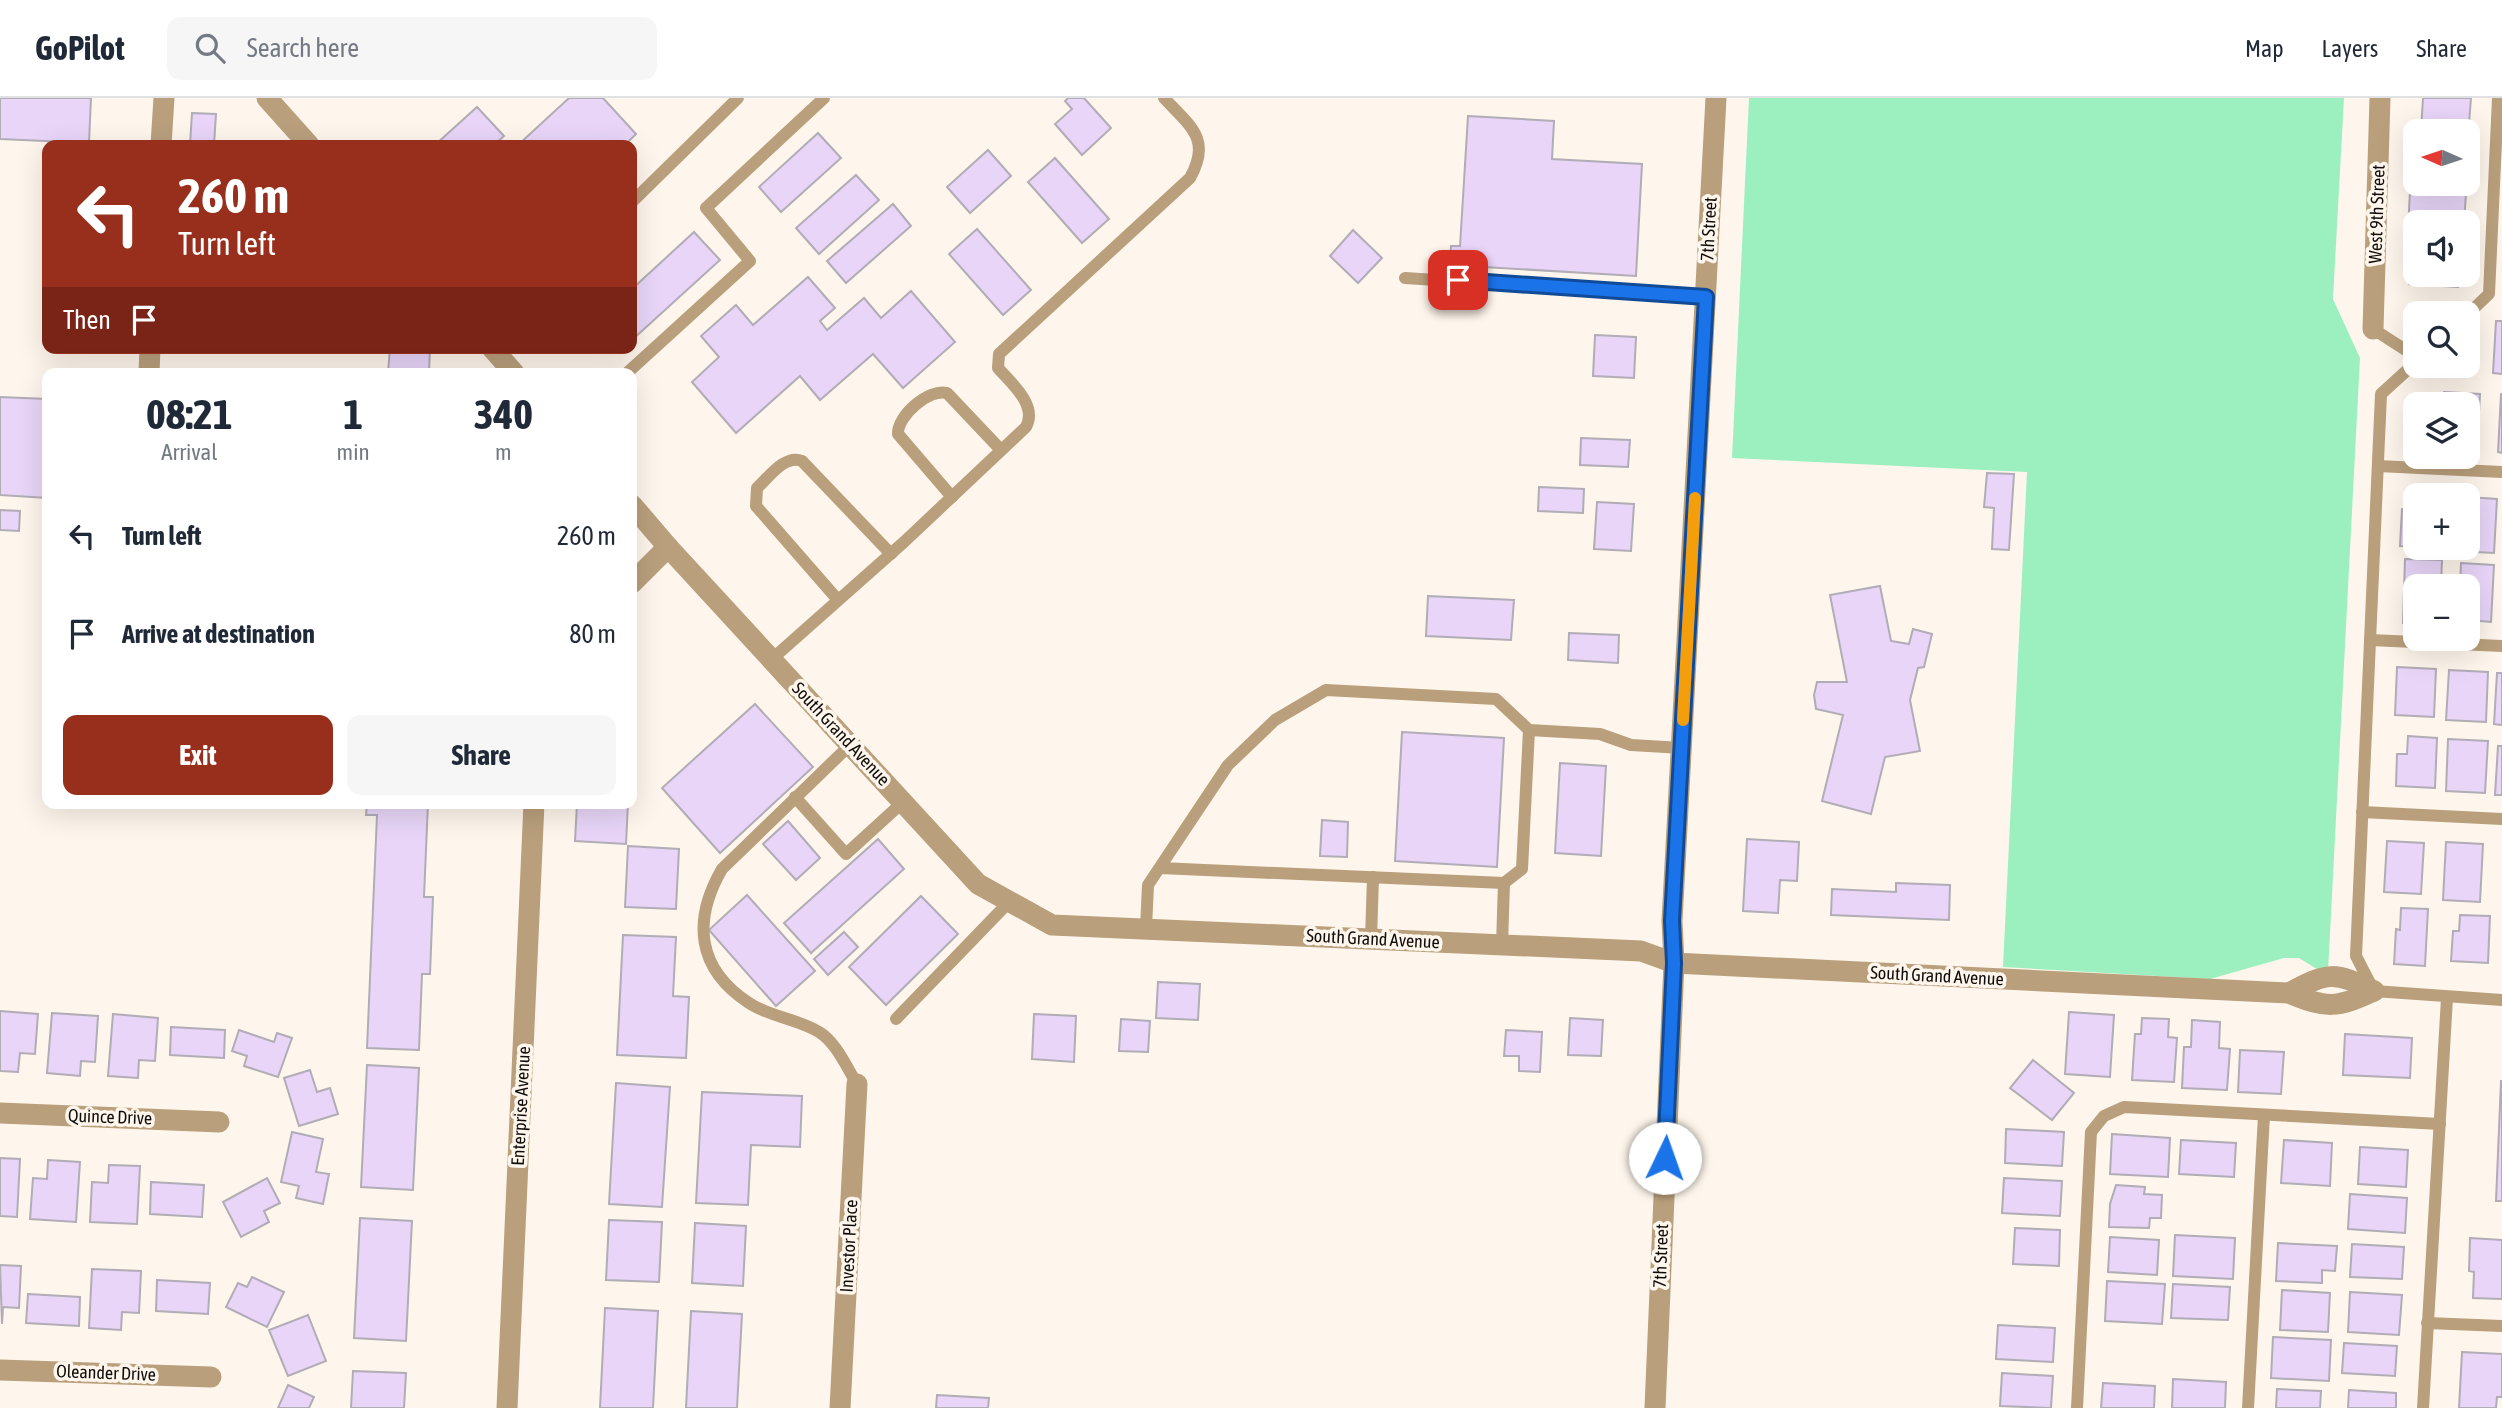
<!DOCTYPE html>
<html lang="en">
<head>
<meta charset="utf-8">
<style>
  body { margin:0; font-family:"Asap Condensed",sans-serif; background:#f6f6f7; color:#1f2937; height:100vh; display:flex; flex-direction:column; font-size:26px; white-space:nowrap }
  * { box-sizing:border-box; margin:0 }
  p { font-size:23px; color:#747a83 }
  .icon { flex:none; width:38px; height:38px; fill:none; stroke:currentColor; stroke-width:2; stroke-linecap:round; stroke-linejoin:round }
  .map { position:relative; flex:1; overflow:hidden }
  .drawer { position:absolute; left:42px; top:270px; width:595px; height:441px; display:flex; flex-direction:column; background:#fff; border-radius:14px; box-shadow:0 7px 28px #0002 }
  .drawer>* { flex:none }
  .guide { position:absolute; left:42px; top:42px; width:595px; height:214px; border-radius:14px; box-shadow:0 7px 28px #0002; background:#982e1c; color:#fff; overflow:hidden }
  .needle { width:46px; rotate:273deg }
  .fabs { position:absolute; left:2403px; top:21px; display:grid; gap:14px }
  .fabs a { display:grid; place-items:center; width:77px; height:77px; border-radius:14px; background:#fff; box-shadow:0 7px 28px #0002; font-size:35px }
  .pin { position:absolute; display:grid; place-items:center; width:60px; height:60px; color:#fff; margin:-30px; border-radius:14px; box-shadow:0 4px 10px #0006 }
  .me { position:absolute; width:77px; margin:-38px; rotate:3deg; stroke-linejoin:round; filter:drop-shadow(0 0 5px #0008) }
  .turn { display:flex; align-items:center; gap:24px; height:147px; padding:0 21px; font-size:32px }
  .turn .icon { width:91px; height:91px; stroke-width:2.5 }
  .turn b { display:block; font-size:49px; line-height:60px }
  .then { display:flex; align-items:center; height:66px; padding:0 21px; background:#0003; gap:14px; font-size:26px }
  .eta { display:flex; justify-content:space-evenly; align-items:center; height:119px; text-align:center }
  .eta b { font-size:42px; font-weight:700; line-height:49px }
  .cta { display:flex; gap:14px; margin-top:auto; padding:14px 21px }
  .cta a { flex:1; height:80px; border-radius:14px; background:#982e1c; color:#fff; font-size:28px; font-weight:700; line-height:80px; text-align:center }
  .cta a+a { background:#f6f6f7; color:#1f2937 }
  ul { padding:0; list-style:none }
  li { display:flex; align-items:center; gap:21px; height:98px; padding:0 21px }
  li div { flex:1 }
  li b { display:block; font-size:26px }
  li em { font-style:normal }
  header { display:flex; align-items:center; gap:42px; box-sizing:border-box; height:98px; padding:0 35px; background:#fff; border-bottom:2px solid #e0e1e3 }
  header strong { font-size:33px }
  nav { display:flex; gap:38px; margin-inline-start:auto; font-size:24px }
  .search { width:490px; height:63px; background:#f6f6f7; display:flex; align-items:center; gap:18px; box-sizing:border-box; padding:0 24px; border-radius:14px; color:#747a83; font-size:26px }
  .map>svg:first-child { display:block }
  .green { fill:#9cf0bf }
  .building { fill:#e8d5f8; stroke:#b1acb6; stroke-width:2 }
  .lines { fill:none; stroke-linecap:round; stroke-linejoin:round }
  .service { stroke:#b99f7c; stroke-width:12 }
  .minor { stroke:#b99f7c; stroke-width:21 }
  .tertiary { stroke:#b99f7c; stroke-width:21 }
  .route-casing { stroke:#114b97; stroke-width:18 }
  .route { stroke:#1a73e8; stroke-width:12 }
  .slow { stroke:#f59e0b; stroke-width:12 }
  .labels { text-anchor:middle; stroke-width:7; stroke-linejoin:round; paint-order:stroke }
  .street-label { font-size:18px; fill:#0f0d0a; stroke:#fef6ec }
</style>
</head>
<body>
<header>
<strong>GoPilot</strong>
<div class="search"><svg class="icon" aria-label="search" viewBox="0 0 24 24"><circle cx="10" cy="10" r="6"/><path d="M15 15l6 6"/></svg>Search here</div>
<nav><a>Map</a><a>Layers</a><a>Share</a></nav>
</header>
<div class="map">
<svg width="2502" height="1310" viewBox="0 0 2502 1310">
  <rect width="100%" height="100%" fill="#fef6ec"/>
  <path class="green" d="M1749,0H2344L2333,201L2360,260L2328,874L2320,873L2299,860H2284L2210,881L2003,869L2027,374L1732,360Z"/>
  <g class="building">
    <path d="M0,0H91L89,45L0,41Z"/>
    <path d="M569,0H603L636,36L625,47H518Z"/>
    <path d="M1068,0H1084L1111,30L1082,57L1055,26L1072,11L1065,3Z"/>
    <path d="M2423,0H2471L2468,38V33H2421Z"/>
    <path d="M477,9L504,38L494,47H435Z"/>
    <path d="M192,15L216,16L214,47H190Z"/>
    <path d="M1468,18L1554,23L1552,61L1642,66L1636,178L1450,167L1451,148H1460Z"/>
    <path d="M818,35L841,60L781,114L759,89Z"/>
    <path d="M2410,44H2415V78L2408,77Z"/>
    <path d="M988,52L1011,78L970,115L947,89Z"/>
    <path d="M1055,60L1109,121L1082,145L1028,84Z"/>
    <path d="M856,77L879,102L819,156L796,130Z"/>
    <path d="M2410,93L2466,96L2464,124H2415V133L2408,132Z"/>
    <path d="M893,106L911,128L846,185L827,163Z"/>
    <path d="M977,131L1031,192L1003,217L949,156Z"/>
    <path d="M1353,132L1382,160L1358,185L1330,158Z"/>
    <path d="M694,134L720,162L632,242V191Z"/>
    <path d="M2411,142H2415V177H2458V189L2409,186Z"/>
    <path d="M808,179L835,210L820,223L827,232L864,200L881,220L911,193L955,244L903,290L873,256L820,302L800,278L736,335L692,284L719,259L701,238L736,207L753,227Z"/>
    <path d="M2496,223H2502V276L2493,275Z"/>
    <path d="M1595,237L1636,239L1634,280L1593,278Z"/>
    <path d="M390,250H430L429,275H388Z"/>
    <path d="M2444,294L2480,296L2477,351L2468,350V306H2443Z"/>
    <path d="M2501,296H2502V355L2498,354Z"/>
    <path d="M0,299L47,301V400L0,397Z"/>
    <path d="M1581,340L1630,342L1628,369L1580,367Z"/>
    <path d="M1987,375L2014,376L2009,452L1992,451L1994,410L1984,409Z"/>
    <path d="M1539,389L1584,391L1583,415L1538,413Z"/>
    <path d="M2414,396L2429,397H2415V449L2400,448L2402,411L2414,412Z"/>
    <path d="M2468,399L2497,401L2494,455L2454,453V450H2468Z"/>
    <path d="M1597,404L1634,406L1631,453L1594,451Z"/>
    <path d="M0,412L20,413L19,433L0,432Z"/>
    <path d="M2405,461L2442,462L2441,488H2415V525H2403Z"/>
    <path d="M2461,465L2494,467L2491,524L2468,522V488H2460Z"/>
    <path d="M1880,488L1891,543L1909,546L1913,531L1932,536L1924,569L1918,570L1910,602L1920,653L1885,659L1871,716L1822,703L1843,617L1816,611L1814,597L1817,584H1847L1830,497Z"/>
    <path d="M1428,498L1514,502L1511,542L1426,538Z"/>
    <path d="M1569,535L1619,537L1618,565L1568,562Z"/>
    <path d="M2397,569L2436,571L2434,619L2395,617Z"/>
    <path d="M2449,572L2488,574L2486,624L2446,622Z"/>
    <path d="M2497,575H2502V627L2494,626Z"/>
    <path d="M755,606L813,669L720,755L662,690Z"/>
    <path d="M1402,634L1504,640L1497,769L1395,763Z"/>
    <path d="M2408,638L2437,640L2435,690L2396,688L2397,656H2407Z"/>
    <path d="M2448,641L2488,643L2485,695L2446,693Z"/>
    <path d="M2498,648H2502V697H2495Z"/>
    <path d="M1560,665L1606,668L1601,758L1555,755Z"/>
    <path d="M367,705H428L424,799H433L430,876H422L419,952L367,950L377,717H366Z"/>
    <path d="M577,705H628L626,746L575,743Z"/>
    <path d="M1322,722L1348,724L1347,759L1320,758Z"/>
    <path d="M788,723L820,760L796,782L763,746Z"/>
    <path d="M878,741L904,771L811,855L784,825Z"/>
    <path d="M1747,741L1799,744L1797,783L1780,782L1778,815L1743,813Z"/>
    <path d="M2387,743L2424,745L2421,796L2384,794Z"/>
    <path d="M2446,744L2483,746L2480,804L2443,802Z"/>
    <path d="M628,748L679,751L676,811L625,809Z"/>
    <path d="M1896,785L1950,787L1949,822L1831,817L1832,791L1896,794Z"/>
    <path d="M747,797L815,873L776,908L709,832Z"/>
    <path d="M921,798L958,836L886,907L849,869Z"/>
    <path d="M2401,810L2428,811L2425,868L2394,866L2396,831L2400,832Z"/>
    <path d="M2460,817L2490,818L2488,865L2451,863L2453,833H2459Z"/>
    <path d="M844,834L858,849L828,877L814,861Z"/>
    <path d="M623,837L676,839L673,898L689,899L686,960L617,957Z"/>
    <path d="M1158,884L1200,886L1198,922L1156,920Z"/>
    <path d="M0,913L38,916L35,956L20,955L18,974L0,973Z"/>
    <path d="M2069,914L2114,917L2110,979L2065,976Z"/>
    <path d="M52,915L98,918L95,964L81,963L80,978L47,975Z"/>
    <path d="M113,916L158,920L155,963L139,962L138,980L108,978Z"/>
    <path d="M1034,916L1076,918L1074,964L1032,961Z"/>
    <path d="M1570,920L1603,922L1601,958L1568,957Z"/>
    <path d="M2142,920L2169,921L2168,939L2177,940L2174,984L2132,982L2135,936H2141Z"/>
    <path d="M1121,921L1150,923L1148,954L1119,953Z"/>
    <path d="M2192,922L2220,924L2219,950L2230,951L2227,992L2182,990L2184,949H2191Z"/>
    <path d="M171,929L225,932L224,960L170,957Z"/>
    <path d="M239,932L274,944L277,935L292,940L278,979L244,968L247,958L232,953Z"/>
    <path d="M1506,932L1542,934L1540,974L1519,973V958H1504Z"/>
    <path d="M2345,936L2412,940L2410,980L2343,977Z"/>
    <path d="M2240,952L2284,954L2281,996L2238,994Z"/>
    <path d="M2033,962L2074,995L2052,1022L2010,990Z"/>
    <path d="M367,967L419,970L413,1092L361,1089Z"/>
    <path d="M310,972L317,994L330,990L338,1016L299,1028L284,980Z"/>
    <path d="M2501,983H2502V1103H2496Z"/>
    <path d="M616,985L670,989L662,1109L609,1106Z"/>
    <path d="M702,994L802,998L800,1049L751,1047L748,1107L696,1105Z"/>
    <path d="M2006,1031L2064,1034L2062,1068L2005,1065Z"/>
    <path d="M292,1034L323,1041L316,1074L329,1076L323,1106L296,1100L299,1088L281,1084Z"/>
    <path d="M2112,1036L2170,1040L2168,1079L2110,1076Z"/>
    <path d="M2181,1042L2236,1045L2234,1079L2179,1076Z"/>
    <path d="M2284,1042L2332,1045L2330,1088L2281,1085Z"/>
    <path d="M2360,1049L2408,1052L2406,1089L2358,1086Z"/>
    <path d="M0,1060L20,1061L17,1119L0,1118Z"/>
    <path d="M48,1062L80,1064L76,1124L30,1121L33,1080L47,1081Z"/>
    <path d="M109,1067L140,1068L137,1126L90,1124L92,1084L108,1085Z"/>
    <path d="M267,1080L280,1105L264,1113L269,1124L241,1139L223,1104Z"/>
    <path d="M2004,1080L2062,1083L2060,1118L2002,1115Z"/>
    <path d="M151,1084L204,1087L202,1119L150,1116Z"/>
    <path d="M2116,1087L2145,1089L2144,1096L2162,1097L2161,1120H2150L2149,1130L2109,1129L2110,1106Z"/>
    <path d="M2350,1096L2407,1100L2405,1135L2348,1131Z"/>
    <path d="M360,1120L412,1123L406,1243L354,1240Z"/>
    <path d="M609,1122L662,1124L659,1184L606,1182Z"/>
    <path d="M695,1125L746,1128L743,1188L692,1185Z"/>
    <path d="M2015,1130L2060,1132L2059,1168L2013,1166Z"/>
    <path d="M2175,1137L2235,1140L2233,1181L2173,1178Z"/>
    <path d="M2110,1139L2159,1142L2157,1177L2108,1174Z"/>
    <path d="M2470,1140L2502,1142V1201L2473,1200L2474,1174L2469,1173Z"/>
    <path d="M2278,1145L2337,1148L2335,1173L2322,1172V1185L2276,1183Z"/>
    <path d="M2352,1146L2404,1149L2402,1181L2350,1179Z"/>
    <path d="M0,1167L21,1168L19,1210L3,1209L2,1226Z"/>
    <path d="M92,1171L141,1173L139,1215L122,1214L121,1232L89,1230Z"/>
    <path d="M252,1179L284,1194L267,1229L226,1209L238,1185L247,1189Z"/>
    <path d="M157,1182L210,1185L208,1216L156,1213Z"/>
    <path d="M2107,1183L2165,1186L2162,1226L2105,1223Z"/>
    <path d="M2173,1186L2230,1189L2228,1222L2171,1220Z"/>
    <path d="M2282,1192L2330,1195L2328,1234L2280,1232Z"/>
    <path d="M2350,1194L2402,1197L2399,1237L2348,1234Z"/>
    <path d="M28,1196L80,1199L79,1228L26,1225Z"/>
    <path d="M605,1210L658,1213L653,1310H600Z"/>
    <path d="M691,1213L742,1216L737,1310H686Z"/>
    <path d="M308,1217L326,1263L288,1278L269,1232Z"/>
    <path d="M1998,1227L2055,1230L2053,1264L1996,1261Z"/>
    <path d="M2273,1239L2331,1242L2329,1283L2271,1280Z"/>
    <path d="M2344,1245L2397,1248L2395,1278L2342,1275Z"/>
    <path d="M2462,1254L2502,1256V1299H2497L2496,1310H2459Z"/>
    <path d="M353,1273L406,1275L404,1310H351Z"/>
    <path d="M2002,1275L2053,1278L2051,1310L2000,1308Z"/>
    <path d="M2173,1281L2226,1284L2225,1310H2172Z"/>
    <path d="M2103,1285L2155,1288L2154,1310H2101Z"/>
    <path d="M288,1287L314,1299L309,1310H278Z"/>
    <path d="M2277,1291L2321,1293L2320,1310H2276Z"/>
    <path d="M2349,1292L2396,1295V1310H2348Z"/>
    <path d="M937,1297L989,1300L988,1310H936Z"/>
  </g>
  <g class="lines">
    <g class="service">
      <path d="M632,104L738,0"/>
      <path d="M1405,180L1706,199"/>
      <path d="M2468,216L2489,196L2498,0"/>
      <path d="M2373,231L2415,258"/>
      <path d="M2415,265L2381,296L2356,858L2374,893L2502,902"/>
      <path d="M627,275L750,163L706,110L824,0"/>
      <path d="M2378,368L2502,374"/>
      <path d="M952,399L898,336C897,318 929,290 947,295L1001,352"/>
      <path d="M838,502L756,408L757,390C769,379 785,356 802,363L891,456"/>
      <path d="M2370,542L2502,548"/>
      <path d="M772,561L904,444L1026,329C1038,307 1011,285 998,270L999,256L1190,80C1212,41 1190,28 1164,0"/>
      <path d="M850,647L722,771C692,823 697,871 749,905C770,919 798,921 819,934C836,944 847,970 857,986"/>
      <path d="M795,699L846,756L903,704"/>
      <path d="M2362,714L2502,721"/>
      <path d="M1160,770L1504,785L1522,771L1529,632"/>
      <path d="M1146,830L1148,787L1228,667L1275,622L1326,592L1496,601L1529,632L1600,636L1631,647L1682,650"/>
      <path d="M1371,841L1373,779"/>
      <path d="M1502,847L1504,785"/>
      <path d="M896,921L1010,803"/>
      <path d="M2427,1225L2502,1228"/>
      <path d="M2077,1310L2091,1034L2104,1018L2124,1009L2440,1026"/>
      <path d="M2248,1310L2264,1017"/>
      <path d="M2423,1310L2447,900"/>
    </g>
    <g class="minor">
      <path d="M267,0L309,47"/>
      <path d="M161,47L164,0"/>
      <path d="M2373,231L2380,0"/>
      <path d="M492,250L514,275"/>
      <path d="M149,275L150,250"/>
      <path d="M632,407L668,449L632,485"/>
      <path d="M1674,865L2289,895C2327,911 2337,910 2374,893"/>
      <path d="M2289,895C2328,874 2334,873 2374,893"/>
      <path d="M0,1015L219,1024"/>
      <path d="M0,1272L211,1279"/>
      <path d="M507,1310L534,705"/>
      <path d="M840,1310L857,986"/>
    </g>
    <g class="tertiary">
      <path d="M668,449L978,786L1052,827L1641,853L1674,865"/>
      <path d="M1655,1310L1674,865L1672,823L1716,0"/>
    </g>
  </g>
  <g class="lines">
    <g class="route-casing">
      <path id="route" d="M1458,182L1706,199L1672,823L1674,865L1665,1060"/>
    </g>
    <use href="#route" class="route"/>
    <path class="slow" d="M1683,622L1695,400"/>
  </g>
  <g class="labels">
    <g class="street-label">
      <text transform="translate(2377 116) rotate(-88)" y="6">West 9th Street</text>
      <text transform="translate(1709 131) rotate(-87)" y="6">7th Street</text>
      <text transform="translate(841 636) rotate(47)" y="6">South Grand Avenue</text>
      <text transform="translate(1373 841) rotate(3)" y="6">South Grand Avenue</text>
      <text transform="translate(1937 878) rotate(3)" y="6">South Grand Avenue</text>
      <text transform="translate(521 1008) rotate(-87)" y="6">Enterprise Avenue</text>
      <text transform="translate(110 1019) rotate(2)" y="6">Quince Drive</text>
      <text transform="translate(849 1148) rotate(-87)" y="6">Investor Place</text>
      <text transform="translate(1661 1158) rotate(-88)" y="6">7th Street</text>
      <text transform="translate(106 1275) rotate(2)" y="6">Oleander Drive</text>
    </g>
  </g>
</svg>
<div class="fabs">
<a><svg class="needle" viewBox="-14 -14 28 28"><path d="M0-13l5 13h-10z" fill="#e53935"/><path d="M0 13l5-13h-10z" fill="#747a83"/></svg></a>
<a><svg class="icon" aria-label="sound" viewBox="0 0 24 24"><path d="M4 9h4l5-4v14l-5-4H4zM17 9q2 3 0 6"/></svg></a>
<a><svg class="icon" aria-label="search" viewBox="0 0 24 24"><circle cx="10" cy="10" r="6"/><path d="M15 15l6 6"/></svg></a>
<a><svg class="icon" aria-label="layers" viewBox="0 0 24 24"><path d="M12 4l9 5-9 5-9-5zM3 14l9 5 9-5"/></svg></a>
<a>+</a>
<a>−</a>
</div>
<div class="pin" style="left:1458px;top:182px;background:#d93025"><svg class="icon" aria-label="arrive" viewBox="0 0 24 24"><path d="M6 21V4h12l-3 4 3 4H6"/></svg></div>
<svg class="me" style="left:1665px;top:1060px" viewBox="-20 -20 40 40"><circle r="19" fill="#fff"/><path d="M0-13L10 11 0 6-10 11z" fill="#1a73e8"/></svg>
<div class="guide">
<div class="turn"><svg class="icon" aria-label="left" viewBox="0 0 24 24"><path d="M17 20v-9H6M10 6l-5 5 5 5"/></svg><div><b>260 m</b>Turn left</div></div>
<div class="then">Then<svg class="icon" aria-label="arrive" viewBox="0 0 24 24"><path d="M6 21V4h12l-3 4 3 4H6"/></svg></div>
</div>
<section class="drawer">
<div class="eta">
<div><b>08:21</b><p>Arrival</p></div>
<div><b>1</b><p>min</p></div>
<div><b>340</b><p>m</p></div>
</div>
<ul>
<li><svg class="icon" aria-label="left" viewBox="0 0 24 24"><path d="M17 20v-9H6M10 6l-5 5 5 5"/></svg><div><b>Turn left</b></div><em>260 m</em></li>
<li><svg class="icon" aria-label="arrive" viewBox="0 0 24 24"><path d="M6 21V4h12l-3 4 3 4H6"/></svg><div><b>Arrive at destination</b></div><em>80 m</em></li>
</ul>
<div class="cta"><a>Exit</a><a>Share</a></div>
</section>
</div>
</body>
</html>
